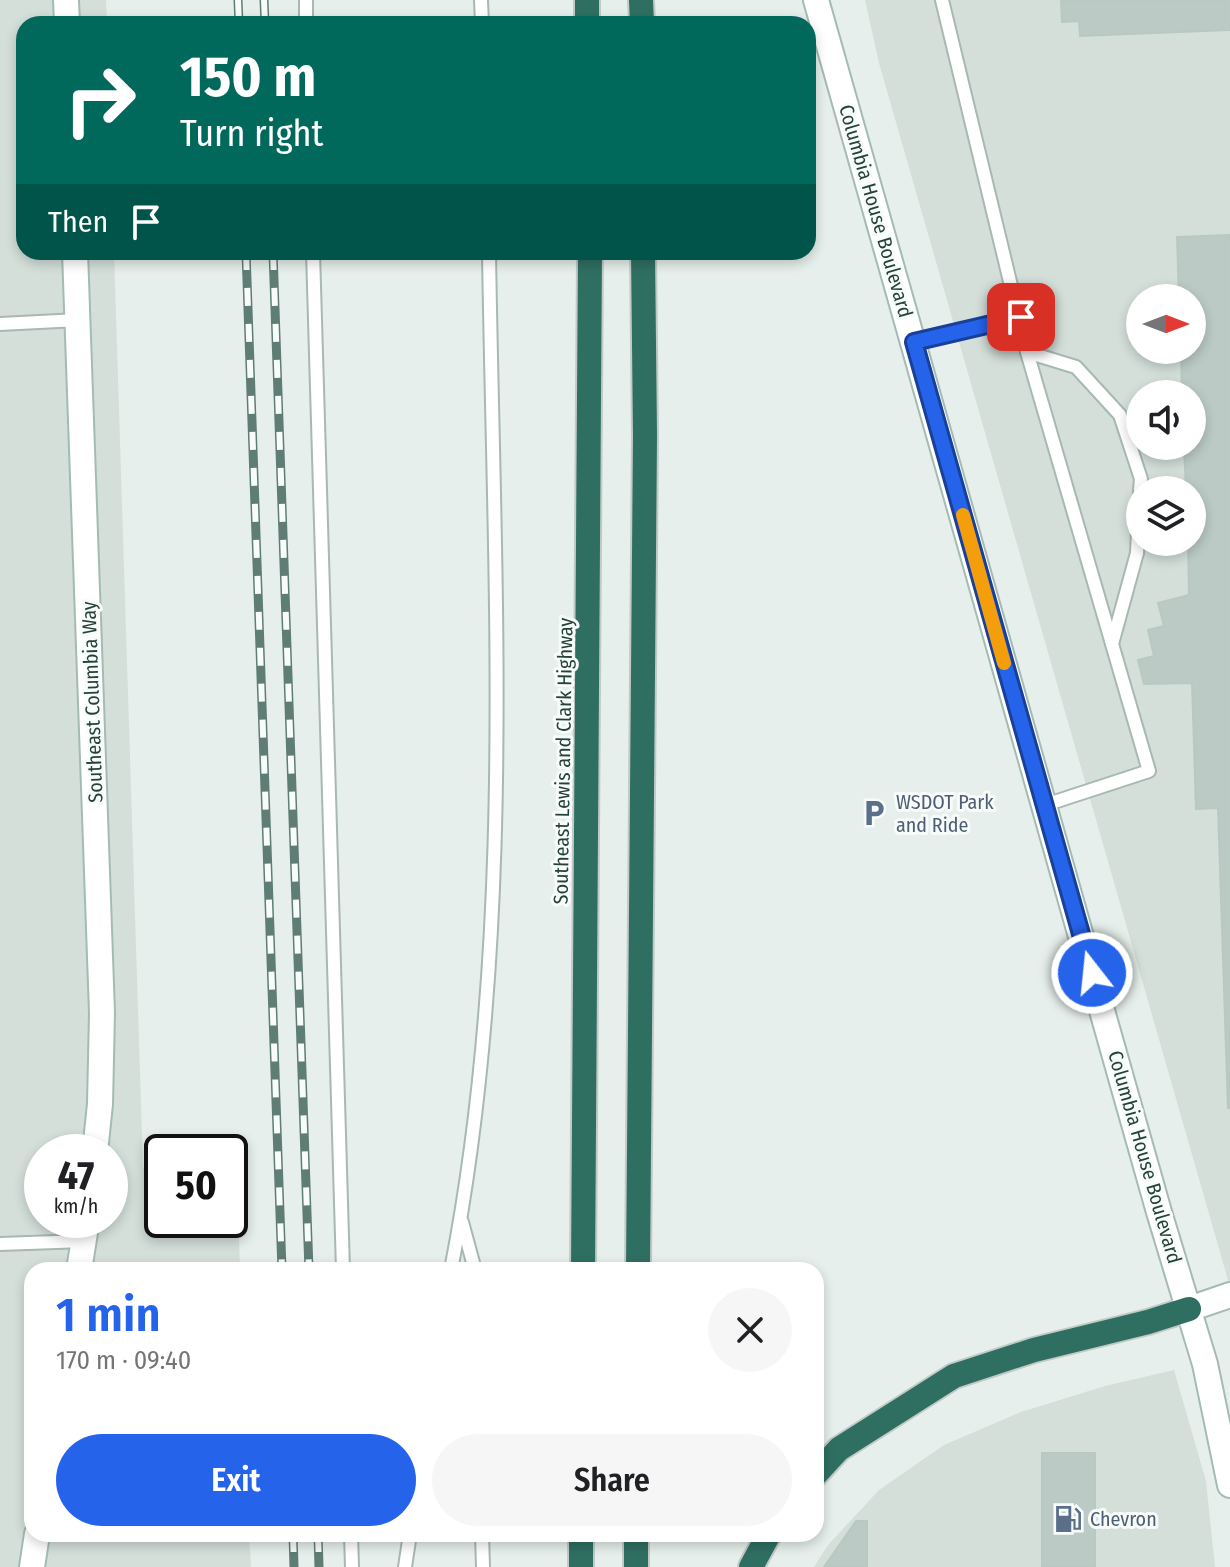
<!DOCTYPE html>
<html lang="en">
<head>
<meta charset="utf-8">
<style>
  body { margin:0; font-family:"Fira Sans Condensed",sans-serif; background:#f6f6f6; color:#202124; height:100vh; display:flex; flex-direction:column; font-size:30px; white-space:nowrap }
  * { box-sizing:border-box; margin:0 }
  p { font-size:26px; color:#757577 }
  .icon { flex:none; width:44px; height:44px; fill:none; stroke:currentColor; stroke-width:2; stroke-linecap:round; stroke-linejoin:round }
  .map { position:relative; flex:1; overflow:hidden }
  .panel { position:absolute; left:24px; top:1262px; width:800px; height:280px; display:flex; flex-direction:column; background:#fff; border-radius:24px; box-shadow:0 4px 12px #0003 }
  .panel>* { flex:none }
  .guide { position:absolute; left:16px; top:16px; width:800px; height:244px; border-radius:24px; box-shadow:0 4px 12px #0003; background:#00695c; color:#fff; overflow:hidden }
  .needle { width:52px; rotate:90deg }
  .buttons { position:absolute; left:1126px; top:284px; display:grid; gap:16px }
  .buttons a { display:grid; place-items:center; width:80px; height:80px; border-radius:50%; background:#fff; box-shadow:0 4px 12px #0003; font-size:40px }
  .speed { position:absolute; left:24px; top:1134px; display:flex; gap:16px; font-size:40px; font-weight:700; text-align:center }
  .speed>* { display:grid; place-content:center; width:104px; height:104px; border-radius:50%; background:#fff; box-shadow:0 4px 12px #0003; line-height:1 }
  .speed small { font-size:20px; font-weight:400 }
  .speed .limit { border:4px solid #111; border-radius:12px; background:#fff; color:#111 }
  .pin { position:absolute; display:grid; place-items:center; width:68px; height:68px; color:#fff; margin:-34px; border-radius:16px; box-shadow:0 4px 12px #0006 }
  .me { position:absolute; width:88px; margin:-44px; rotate:344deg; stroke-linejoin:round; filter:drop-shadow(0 0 6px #0008) }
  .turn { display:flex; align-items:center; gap:28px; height:168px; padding:0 32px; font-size:36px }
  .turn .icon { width:104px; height:104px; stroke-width:2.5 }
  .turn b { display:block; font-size:56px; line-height:68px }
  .then { display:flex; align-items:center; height:76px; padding:0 32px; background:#0003; gap:16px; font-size:30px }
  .round { display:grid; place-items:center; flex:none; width:84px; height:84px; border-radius:42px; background:#f6f6f6 }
  .headline { display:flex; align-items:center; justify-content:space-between; height:136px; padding:0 32px }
  h1 { font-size:48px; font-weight:600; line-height:60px; color:#2563eb }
  .cta { display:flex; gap:16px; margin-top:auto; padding:16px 32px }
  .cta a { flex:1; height:92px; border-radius:48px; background:#2563eb; color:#fff; font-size:32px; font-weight:600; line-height:92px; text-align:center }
  .cta a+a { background:#f6f6f6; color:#202124 }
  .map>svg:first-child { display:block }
  .built { fill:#d4dfda; fill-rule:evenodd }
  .building { fill:#bbcac4; stroke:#b8c9c2; stroke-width:2 }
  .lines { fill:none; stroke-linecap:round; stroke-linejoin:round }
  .lane-casing { stroke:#a8b8b2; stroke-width:16 }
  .secondary-casing { stroke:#a4bbb3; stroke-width:28 }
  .highway-casing { stroke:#c2cac8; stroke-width:28 }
  .lane { stroke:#fff; stroke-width:12 }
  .secondary { stroke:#fff; stroke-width:24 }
  .highway { stroke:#2f6f62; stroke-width:24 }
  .rail-casing { stroke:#5f7d75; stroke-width:9 }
  .rail { stroke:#f7fbf9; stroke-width:6; stroke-dasharray:18; stroke-linecap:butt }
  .route-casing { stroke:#184099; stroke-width:20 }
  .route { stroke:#2563eb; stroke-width:14 }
  .slow { stroke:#f59e0b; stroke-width:14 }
  .labels { text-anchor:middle; stroke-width:6; stroke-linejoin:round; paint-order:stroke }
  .street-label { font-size:20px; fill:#24423a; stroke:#f7fbf9 }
  .service-label { font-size:20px; fill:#4e5e75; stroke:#f7fbf9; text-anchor:start }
</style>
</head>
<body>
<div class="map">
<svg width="1230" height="1567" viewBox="0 0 1230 1567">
  <rect width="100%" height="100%" fill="#e6efeb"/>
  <g class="built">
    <path d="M0,0H106L107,24H24V252H114L143,1167L162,1181V1220H215L239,1238L240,1270H32V1534H249L251,1567H0ZM42,1152H110V1220H42Z"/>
    <path d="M865,0H1230V1287L879,63ZM1140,298H1192V350H1140ZM1140,394H1192V446H1140ZM1140,490H1192V542H1140Z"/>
    <path d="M1174,1370L1206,1481L1215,1567H814L828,1545L879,1490L944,1445L1021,1412L1105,1386Z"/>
  </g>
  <g class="building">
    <path d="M1061,0H1230V30L1080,36L1079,21L1062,22Z"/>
    <path d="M1230,235V1108H1228L1218,808L1196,809L1192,683L1144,684L1138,660L1154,656L1148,630L1164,626L1158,603L1189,595L1188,542H1192V490H1186L1184,446H1192V394H1182L1181,350H1192V298H1179L1177,237Z"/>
    <rect x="1042" y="1453" width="53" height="114"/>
    <path d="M856,1521H867V1567H824Z"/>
  </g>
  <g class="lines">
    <g class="lane-casing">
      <g id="lane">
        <path d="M306,0V24"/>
        <path d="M481,0L482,24"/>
        <path d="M942,0L1027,352L1149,771L1045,805"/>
        <path d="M313,252L343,1270"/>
        <path d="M0,324L78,320"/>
        <path d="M914,342L1021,317"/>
        <path d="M1027,352L1076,367L1120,415L1141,479L1140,490"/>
        <path d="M1112,644L1137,553L1140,491"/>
        <path d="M462,1222L475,1270"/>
        <path d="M0,1244L84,1241"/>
        <path d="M451,1270C516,936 494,590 489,252"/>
        <path d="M351,1534L352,1567"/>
        <path d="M482,1534L483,1567"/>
        <path d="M405,1567L410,1534"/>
      </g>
    </g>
    <g class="secondary-casing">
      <g id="secondary">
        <path d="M66,0L67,24"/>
        <path d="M816,0L1159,1212L1205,1364L1230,1485"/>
        <path d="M75,252L102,1013L100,1104L95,1152"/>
        <path d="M79,1270L87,1220"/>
        <path d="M1189,1309L1230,1295"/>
        <path d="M32,1567L37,1534"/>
      </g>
    </g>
    <g class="highway-casing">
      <g id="highway">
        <path d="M587,0V24"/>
        <path d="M641,0L642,24"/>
        <path d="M583,1270L590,252"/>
        <path d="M638,1270L645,435L643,252"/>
        <path d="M816,1474L839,1449L954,1376L1034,1350L1148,1322L1189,1309"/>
        <path d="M581,1567V1534"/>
        <path d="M636,1567V1534"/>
        <path d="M751,1567L769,1534"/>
      </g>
    </g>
    <use href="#lane" class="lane"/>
    <use href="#secondary" class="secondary"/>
    <use href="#highway" class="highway"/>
    <g class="rail-casing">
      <g id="rail">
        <path d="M238,0L239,24"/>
        <path d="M264,0L265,24"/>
        <path d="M246,252L282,1270"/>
        <path d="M273,252L309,1270"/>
        <path d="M293,1534L294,1567"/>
        <path d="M318,1534L319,1567"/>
      </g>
    </g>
    <use href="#rail" class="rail"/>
  </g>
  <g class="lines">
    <g class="route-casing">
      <path id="route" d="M1021,317L914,342L1092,973"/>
    </g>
    <use href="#route" class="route"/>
    <path class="slow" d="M963,515L1004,663"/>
  </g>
  <defs>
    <g id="parking-bare" transform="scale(2.16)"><path d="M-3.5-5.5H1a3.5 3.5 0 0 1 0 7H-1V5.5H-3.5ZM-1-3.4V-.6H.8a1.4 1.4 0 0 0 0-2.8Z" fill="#5c6f8a" stroke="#f7fbf9" stroke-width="2.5" paint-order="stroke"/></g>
    <g id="fuel-bare" transform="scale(2.16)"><path d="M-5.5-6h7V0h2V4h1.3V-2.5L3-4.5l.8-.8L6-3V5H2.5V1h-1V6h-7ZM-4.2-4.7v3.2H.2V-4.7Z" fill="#5c6f8a" stroke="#f7fbf9" stroke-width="2.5" paint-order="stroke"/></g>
  </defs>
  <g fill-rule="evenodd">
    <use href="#parking-bare" x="874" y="813"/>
    <use href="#fuel-bare" x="1068" y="1519"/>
  </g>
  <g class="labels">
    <g class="street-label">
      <text transform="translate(876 211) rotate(74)" y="7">Columbia House Boulevard</text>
      <text transform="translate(92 702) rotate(-92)" y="7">Southeast Columbia Way</text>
      <text transform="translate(563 761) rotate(-89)" y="7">Southeast Lewis and Clark Highway</text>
      <text transform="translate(1145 1157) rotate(74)" y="7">Columbia House Boulevard</text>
    </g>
    <g class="service-label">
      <text x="896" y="809">WSDOT Park<tspan x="896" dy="23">and Ride</tspan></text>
      <text x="1090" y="1526">Chevron</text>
    </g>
  </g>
</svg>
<div class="buttons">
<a><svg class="needle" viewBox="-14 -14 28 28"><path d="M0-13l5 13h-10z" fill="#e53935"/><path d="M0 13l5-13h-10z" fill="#757577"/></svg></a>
<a><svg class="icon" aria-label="sound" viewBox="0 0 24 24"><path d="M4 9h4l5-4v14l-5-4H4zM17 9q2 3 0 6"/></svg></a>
<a><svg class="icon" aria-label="layers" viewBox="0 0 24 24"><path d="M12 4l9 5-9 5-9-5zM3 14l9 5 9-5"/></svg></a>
</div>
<div class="speed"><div>47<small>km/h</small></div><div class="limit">50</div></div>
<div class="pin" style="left:1021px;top:317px;background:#d93025"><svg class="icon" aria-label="arrive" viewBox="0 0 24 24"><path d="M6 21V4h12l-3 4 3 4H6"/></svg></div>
<svg class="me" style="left:1092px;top:973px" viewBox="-20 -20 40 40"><circle r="17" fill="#2563eb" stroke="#fff" stroke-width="3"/><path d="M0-11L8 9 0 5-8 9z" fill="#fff"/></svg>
<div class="guide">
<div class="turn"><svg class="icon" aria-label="right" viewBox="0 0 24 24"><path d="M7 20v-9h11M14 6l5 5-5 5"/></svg><div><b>150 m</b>Turn right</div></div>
<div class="then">Then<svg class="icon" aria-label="arrive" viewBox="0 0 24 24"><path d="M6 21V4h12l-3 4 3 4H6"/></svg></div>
</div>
<section class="panel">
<div class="headline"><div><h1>1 min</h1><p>170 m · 09:40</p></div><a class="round"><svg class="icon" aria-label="close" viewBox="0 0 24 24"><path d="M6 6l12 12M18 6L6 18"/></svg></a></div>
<div class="cta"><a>Exit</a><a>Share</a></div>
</section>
</div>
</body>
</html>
